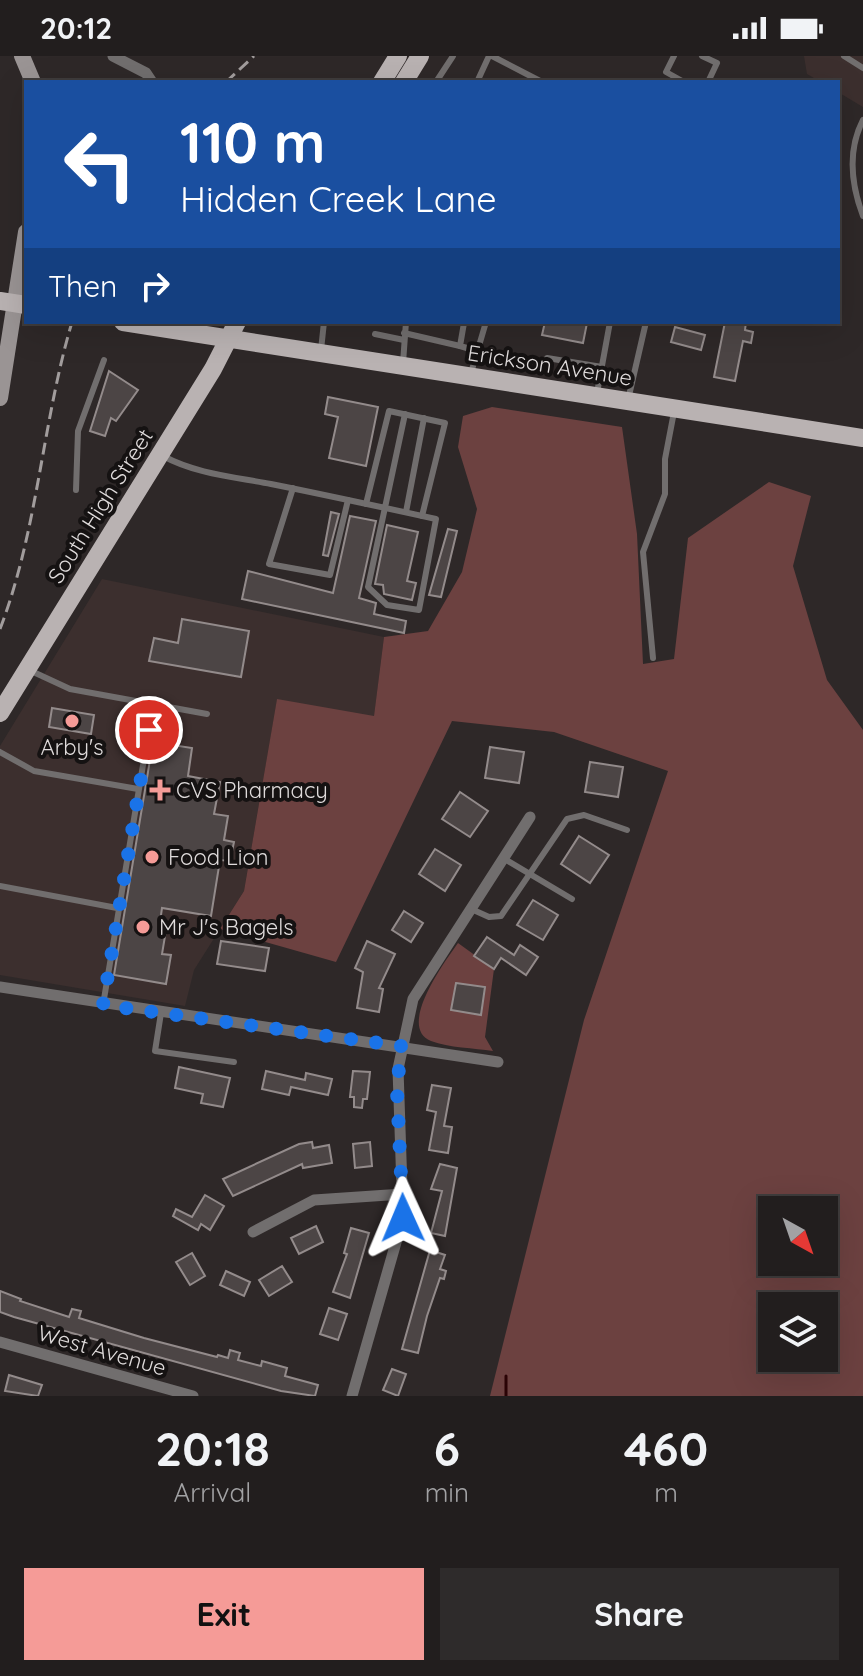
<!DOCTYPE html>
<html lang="en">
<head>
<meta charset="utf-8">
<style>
  body { margin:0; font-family:Quicksand,sans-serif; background:#2e2b2b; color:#f1f3f6; height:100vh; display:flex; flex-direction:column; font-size:30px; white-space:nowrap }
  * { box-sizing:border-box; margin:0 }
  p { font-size:26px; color:#a2a2a4 }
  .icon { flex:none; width:44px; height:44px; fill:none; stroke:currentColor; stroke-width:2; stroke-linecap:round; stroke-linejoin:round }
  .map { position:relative; height:1340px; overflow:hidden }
  .side { display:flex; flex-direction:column; background:#221e1e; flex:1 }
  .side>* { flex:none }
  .banner { position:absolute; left:24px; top:24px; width:816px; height:244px; border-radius:0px; box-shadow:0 8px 32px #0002,0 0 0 2px #3f3c3c; background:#1a4fa0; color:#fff; overflow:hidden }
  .needle { width:52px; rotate:140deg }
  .tools { position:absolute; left:758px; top:1140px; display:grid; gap:16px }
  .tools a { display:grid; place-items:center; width:80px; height:80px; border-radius:0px; background:#221e1e; box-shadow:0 8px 32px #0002,0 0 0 2px #3f3c3c; font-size:40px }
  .pin { position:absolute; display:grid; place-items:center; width:68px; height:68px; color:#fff; margin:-34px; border:4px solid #fff; border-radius:50%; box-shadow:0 2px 8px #0007 }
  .me { position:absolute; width:88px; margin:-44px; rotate:359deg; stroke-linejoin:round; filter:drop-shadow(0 0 6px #0008) }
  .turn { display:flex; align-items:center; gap:28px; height:168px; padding:0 24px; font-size:36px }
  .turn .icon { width:104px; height:104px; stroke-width:2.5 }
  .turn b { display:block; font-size:56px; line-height:68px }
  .then { display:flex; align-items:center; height:76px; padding:0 24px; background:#0003; gap:16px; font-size:30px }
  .eta { display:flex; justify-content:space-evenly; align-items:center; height:136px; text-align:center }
  .eta b { font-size:48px; font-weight:700; line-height:56px }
  .button { display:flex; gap:16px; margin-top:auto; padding:16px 24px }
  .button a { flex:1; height:92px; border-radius:0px; background:#f59b97; color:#111; font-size:32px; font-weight:700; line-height:92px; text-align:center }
  .button a+a { background:#2e2b2b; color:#f1f3f6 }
  .status { display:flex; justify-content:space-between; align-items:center; height:56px; padding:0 40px; background:#221e1e; direction:ltr }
  .status svg { height:22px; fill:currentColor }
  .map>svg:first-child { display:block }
  .built { fill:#3c2f2e }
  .green { fill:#6c4140; fill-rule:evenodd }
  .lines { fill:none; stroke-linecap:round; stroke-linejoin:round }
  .stream { stroke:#2a0305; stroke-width:3 }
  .building { fill:#4c4545; stroke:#938b8b; stroke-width:2 }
  .lane { stroke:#716e6e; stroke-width:6 }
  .street { stroke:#716e6e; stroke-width:11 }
  .secondary { stroke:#9a9494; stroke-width:16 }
  .primary { stroke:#b9b2b2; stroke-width:18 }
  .rail { stroke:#a29d9d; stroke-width:3; stroke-dasharray:12 6; stroke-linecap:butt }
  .route { stroke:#1a73e8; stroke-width:14; stroke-dasharray:0 25.2 }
  .poi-dot { fill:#f59b97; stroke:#151212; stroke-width:3 }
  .labels { text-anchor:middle; stroke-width:8; stroke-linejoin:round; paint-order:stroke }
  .street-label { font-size:22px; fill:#dfdbdb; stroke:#151212 }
  .poi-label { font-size:22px; fill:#dfdbdb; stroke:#151212; text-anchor:start }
</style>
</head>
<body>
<div class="status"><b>20:12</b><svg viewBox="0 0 49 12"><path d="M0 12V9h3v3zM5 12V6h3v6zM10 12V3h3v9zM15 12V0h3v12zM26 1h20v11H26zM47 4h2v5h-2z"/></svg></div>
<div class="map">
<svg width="863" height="1340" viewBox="0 0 863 1340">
  <rect width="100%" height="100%" fill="#2e2828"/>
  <g class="built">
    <path d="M804,0H863V51L838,36V26H821L807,18Z"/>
    <path d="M102,523L384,581L374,661L277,644L244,835L194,914L185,950L0,919V690Z"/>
  </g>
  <g class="green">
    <path d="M492,351L622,371L637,478L643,608L674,603L688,482L769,426L811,440L793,510L827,624L863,674V1340H490L584,964L668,715L554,676L452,665L336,906L220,873L244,835L277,643L374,660L384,581L428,575L462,516L477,453L458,391L463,360ZM772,1154H824V1206H772ZM772,1250H824V1302H772Z"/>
    <path d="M458,887L494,913L485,981L493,995C474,992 449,992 431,985C396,971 446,904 458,887Z"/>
  </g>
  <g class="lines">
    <path class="stream" d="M506,1320V1340"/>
  </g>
  <g class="building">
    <path d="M545,266L587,267L583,287L542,279Z"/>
    <path d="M725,266H746L745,274L753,276L751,287L743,285L735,325L714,321Z"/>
    <path d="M675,271L705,279L701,294L671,286Z"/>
    <path d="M109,315L138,334L116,365L111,362L105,380L90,375Z"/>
    <path d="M328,341L378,351L366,410L329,402L338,361L325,358Z"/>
    <path d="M331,456L339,458L328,500L323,499Z"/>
    <path d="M350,460L376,465L359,542L376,547L374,558L406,565L404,577L242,543L248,515L333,537Z"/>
    <path d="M387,469L418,476L407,525L416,527L412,544L384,538L383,529L375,528Z"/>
    <path d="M448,473L457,475L441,541L429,539Z"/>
    <path d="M182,563L249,575L241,621L149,605L154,582L178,587Z"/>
    <path d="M52,652L94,659L91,678L49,671Z"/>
    <path d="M153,686L192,692L188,720L220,726L214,758L228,760L224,784L234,786L230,805L220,804L211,860L162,852L159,873L166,874L162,898L171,899L166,928L114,919Z"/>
    <path d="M490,691L524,696L519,727L485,722Z"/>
    <path d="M590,706L623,711L618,741L585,736Z"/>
    <path d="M460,736L488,755L470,781L442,763Z"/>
    <path d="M579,780L609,799L590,827L561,808Z"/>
    <path d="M435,793L461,809L445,835L419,818Z"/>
    <path d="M533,844L558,859L543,884L517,869Z"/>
    <path d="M404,855L423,867L411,886L392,874Z"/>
    <path d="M487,881L514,899L520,889L538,901L526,919L501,902L494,913L474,900Z"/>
    <path d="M221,885L269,892L265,915L217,908Z"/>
    <path d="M367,885L395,898L379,932L383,933L379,956L357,952L363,916L355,912Z"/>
    <path d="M456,927L485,931L481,959L451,954Z"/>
    <path d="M179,1011L230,1022L223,1051L201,1047L203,1038L175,1032Z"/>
    <path d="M266,1015L305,1024L306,1017L332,1023L328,1039L291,1031L289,1039L262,1033Z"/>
    <path d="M353,1015L370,1016L367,1043H363L362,1052L354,1051V1041H350Z"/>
    <path d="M432,1029L451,1032L444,1070L452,1071L448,1097L429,1094L436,1056L427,1054Z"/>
    <path d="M312,1086L313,1092L329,1089L332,1107L303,1112L302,1108L233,1140L223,1123L299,1088Z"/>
    <path d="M370,1086L372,1110L355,1112L353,1088Z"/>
    <path d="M440,1108L457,1112L445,1180L431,1177L442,1135L431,1133Z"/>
    <path d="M205,1139L224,1150L210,1174L201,1168L198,1174L173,1160L176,1153L192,1161Z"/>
    <path d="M316,1170L323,1186L299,1198L291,1182Z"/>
    <path d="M351,1172L369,1177L350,1242L333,1236L347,1198L344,1197Z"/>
    <path d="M430,1194L445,1199L440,1213L446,1215L444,1223L440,1222L427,1260L418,1297L402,1293Z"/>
    <path d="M192,1197L205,1220L190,1229L176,1206Z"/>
    <path d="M282,1210L292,1226L269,1240L259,1224Z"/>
    <path d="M226,1215L250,1226L244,1240L220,1229Z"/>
    <path d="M0,1235L21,1243L20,1245L69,1261L72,1253L81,1255L79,1262L144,1282L217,1301L218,1299L228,1302L230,1294L240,1297L238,1304L261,1310L262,1305L287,1312L285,1320L318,1329L315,1340L281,1335L14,1261L0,1256Z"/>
    <path d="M329,1252L347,1258L338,1284L320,1278Z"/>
    <path d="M392,1313L406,1318L398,1340L383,1334Z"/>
    <path d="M9,1319L42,1329L38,1340L5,1335Z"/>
  </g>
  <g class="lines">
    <g class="lane">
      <path d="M492,0L542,26"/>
      <path d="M674,0L666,16L684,26"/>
      <path d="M702,0L717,7L708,26"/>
      <path d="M844,0L863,12"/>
      <path d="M436,26L453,0"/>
      <path d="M477,26L489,0"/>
      <path d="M863,64C847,95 851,128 863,160"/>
      <path d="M342,266H345"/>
      <path d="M458,266L464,267L460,290L477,295"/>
      <path d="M404,277L460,290"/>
      <path d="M375,278L404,284"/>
      <path d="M321,294L324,266"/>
      <path d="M547,302L602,311"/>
      <path d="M403,307L406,266"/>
      <path d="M471,317L486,266"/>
      <path d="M597,337L610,266"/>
      <path d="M628,344L646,266"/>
      <path d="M163,400C196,418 235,421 271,428C326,439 381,451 436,463L419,554L387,549L368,531L405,358"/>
      <path d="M293,432L269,508L330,519L348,444"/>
      <path d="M76,434L78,375L104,304"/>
      <path d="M366,448L389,355L445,367L422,460"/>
      <path d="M406,456L424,362"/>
      <path d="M653,602L643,496L665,438V403L674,356"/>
      <path d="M29,614L70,633L207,658"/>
      <path d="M0,696L34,715L138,733"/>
      <path d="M503,802L572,843"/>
      <path d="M0,830L117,852"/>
      <path d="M469,852L489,861L501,860L567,763L584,759L627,774"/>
      <path d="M103,949L153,649"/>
      <path d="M161,957L155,995L234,1006"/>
    </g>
    <g class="street">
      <path d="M113,0L146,17L152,26"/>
      <path d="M0,931L498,1006"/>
      <path d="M253,1176L314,1144L403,1138"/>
      <path d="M0,1286L193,1340"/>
      <path d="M352,1340L403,1162L398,1013L413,943L530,761"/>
    </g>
    <g class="secondary">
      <path d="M22,0L33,26"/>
      <path d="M0,342L26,176"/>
    </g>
    <g class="primary">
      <path d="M382,26L398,0"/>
      <path d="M404,26L420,0"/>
      <path d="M0,245L26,249"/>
      <path d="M123,266L863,382"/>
      <path d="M0,657L213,313L237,266"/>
    </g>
    <g class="rail">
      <path d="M226,26L254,0"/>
      <path d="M0,573C38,474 42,367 72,266"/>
    </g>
  </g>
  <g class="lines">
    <path class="route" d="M149,674L103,949L401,990L397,1035L403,1162"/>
  </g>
  <g class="poi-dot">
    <circle cx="72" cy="665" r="8"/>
    <path d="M156 722h8v8h8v8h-8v8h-8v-8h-8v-8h8z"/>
    <circle cx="152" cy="801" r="8"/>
    <circle cx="143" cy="871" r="8"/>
  </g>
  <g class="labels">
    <g class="street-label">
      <text transform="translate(550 309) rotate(9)" y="8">Erickson Avenue</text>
      <text transform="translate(100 450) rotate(-58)" y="8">South High Street</text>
      <text transform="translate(102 1294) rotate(16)" y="8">West Avenue</text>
    </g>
    <g class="poi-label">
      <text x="72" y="699" text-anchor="middle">Arby's</text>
      <text x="176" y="742">CVS Pharmacy</text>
      <text x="168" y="809">Food Lion</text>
      <text x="159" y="879">Mr J's Bagels</text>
    </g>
  </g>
</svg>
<div class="tools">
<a><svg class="needle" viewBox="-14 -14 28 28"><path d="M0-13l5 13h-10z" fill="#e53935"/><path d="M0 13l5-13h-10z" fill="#a2a2a4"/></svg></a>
<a><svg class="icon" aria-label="layers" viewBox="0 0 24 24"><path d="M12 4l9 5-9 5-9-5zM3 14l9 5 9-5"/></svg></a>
</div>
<div class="pin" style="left:149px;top:674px;background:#d93025"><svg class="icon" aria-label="arrive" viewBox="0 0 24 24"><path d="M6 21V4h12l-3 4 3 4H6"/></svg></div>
<svg class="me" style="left:403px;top:1162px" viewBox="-20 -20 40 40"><path d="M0-17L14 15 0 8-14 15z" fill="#1a73e8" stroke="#fff" stroke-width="4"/></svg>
<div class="banner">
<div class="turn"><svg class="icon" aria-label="left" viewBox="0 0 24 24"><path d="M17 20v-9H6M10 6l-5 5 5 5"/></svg><div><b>110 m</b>Hidden Creek Lane</div></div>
<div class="then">Then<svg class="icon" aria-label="right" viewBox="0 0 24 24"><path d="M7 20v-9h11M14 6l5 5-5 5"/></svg></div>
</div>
</div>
<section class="side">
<div class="eta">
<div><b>20:18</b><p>Arrival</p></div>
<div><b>6</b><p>min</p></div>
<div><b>460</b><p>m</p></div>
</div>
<div class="button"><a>Exit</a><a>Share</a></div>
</section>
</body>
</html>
